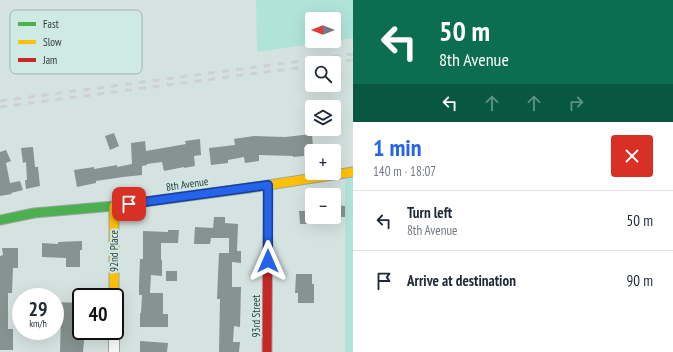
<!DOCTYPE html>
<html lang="en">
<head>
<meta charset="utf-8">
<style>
  body { margin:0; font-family:"PT Sans Narrow",sans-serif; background:#f6f6f7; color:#1f2937; height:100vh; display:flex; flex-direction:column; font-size:15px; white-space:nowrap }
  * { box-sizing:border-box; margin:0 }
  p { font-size:13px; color:#747a83 }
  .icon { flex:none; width:22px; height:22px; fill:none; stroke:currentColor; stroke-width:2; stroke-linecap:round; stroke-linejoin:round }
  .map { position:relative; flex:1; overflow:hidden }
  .drawer { display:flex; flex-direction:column; background:#fff; width:320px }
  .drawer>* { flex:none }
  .top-card { background:#0b6e4f; color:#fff; overflow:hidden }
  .needle { width:26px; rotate:270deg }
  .controls { position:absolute; left:305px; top:12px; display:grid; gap:8px }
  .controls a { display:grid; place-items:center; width:36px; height:36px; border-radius:4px; background:#fff; box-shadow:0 4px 16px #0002; font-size:20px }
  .speed { position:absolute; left:12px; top:288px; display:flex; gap:8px; font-size:20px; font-weight:700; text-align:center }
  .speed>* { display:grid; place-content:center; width:52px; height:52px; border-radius:50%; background:#fff; box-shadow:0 4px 16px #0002; line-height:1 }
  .speed small { font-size:10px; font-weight:400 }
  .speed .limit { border:2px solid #111; border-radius:6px; background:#fff; color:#111 }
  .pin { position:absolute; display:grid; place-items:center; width:34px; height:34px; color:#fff; margin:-17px; border-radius:8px; box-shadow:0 2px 6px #0006 }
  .me { position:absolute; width:44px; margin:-22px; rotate:0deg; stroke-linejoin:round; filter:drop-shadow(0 0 3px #0008) }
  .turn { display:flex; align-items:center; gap:14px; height:84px; padding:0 20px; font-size:18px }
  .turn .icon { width:52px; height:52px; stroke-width:2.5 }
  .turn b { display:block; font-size:28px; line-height:34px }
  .lanes { display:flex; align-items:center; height:38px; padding:0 20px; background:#0003; justify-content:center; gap:20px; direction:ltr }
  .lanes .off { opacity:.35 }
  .round { display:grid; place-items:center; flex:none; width:42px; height:42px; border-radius:4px; background:#f6f6f7 }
  .summary { display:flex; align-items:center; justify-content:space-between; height:68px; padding:0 20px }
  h1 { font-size:24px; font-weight:700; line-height:30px; color:#2563eb }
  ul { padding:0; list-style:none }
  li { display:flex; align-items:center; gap:12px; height:60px; padding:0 20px; border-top:1px solid #e0e1e3 }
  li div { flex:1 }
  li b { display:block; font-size:15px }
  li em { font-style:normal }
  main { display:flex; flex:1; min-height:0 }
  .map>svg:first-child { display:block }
  .green { fill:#b0e4da; fill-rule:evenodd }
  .building { fill:#879390 }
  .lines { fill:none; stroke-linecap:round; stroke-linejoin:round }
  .street-casing { stroke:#9ca6a4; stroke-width:12 }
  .fast-casing { stroke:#9ca6a4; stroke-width:11 }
  .slow-casing { stroke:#9ca6a4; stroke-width:11 }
  .jam-casing { stroke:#9ca6a4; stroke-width:11 }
  .street { stroke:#f9fbfa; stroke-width:10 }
  .fast { stroke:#4caf50; stroke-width:9 }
  .slow { stroke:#ffc107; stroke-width:9 }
  .jam { stroke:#c62828; stroke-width:9 }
  .rail { stroke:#cdd1d1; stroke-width:3; stroke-dasharray:7 7; stroke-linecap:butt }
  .route-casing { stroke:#184099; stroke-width:10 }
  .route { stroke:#2563eb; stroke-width:7 }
  .labels { text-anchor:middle; stroke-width:4; stroke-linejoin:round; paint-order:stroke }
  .street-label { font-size:11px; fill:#303a38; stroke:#cfe9e3 }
  .key { fill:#cfe9e3; stroke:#9fb4b0; stroke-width:1 }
  .key-label { font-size:11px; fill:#303a38 }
</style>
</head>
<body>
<main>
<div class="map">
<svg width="353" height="352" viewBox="0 0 353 352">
  <rect width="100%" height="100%" fill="#d5e3e0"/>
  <g class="green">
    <path d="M256,0H353V38L257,52ZM312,19H334V41H312Z"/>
    <path d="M353,178V352H345V179Z"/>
  </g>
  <g class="building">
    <path d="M114,133L119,146L110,150L105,136Z"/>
    <path d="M312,134L313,147H304V156L293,157V156L259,155V161L245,163L244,157L228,160V163L211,165L209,148L235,145L234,139L254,136L285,137Z"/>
    <path d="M200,139L201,155L194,156L195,166L184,168V167L164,171L162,162L147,164V165L142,166V175L123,177L96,181V183L77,187L74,170L94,167V169L117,165V167L132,164L131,143L145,141L146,151L186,144L185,141Z"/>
    <path d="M33,147L35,167H38L40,186L26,189L25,180H27L26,162L23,163L21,148Z"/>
    <path d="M6,150L11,161L6,163L10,183L20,181L23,190L11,193L12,194L0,196V152Z"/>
    <path d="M334,205L345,206V217H334Z"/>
    <path d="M299,211H312V224H300Z"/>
    <path d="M214,217H225V223L238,224L237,251H241V263L232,262V287H241L240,327L234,326L233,342H240L239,352H219L220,299H217L219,253H229V238H211L210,244H194L195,227L213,228Z"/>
    <path d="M168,230H179L178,243H161V260H162V276L151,275L150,293H163V314H168V327H140V313H141L142,295H139V285L140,259H143V231L168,232Z"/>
    <path d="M82,241V250H80V267H66V258L42,257V243L58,244V242Z"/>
    <path d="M2,248H18V268H13L12,293H8V329H13V350H0V256L3,255Z"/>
    <rect x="166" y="271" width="11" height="10"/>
    <path d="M296,274H312V284H314V303H298V293H295Z"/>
    <path d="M57,302L81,303V331H85L83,352H60L61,316H57Z"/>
    <path d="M140,341L168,343L167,352H140Z"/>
  </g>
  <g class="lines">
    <g class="street-casing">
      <path id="street" d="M114,331V352"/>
    </g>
    <g class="fast-casing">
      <path id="fast" d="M0,220L34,213L114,206L249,188"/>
    </g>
    <g class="slow-casing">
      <g id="slow">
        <path d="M249,188L353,172"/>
        <path d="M114,206V297"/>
      </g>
    </g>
    <g class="jam-casing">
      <path id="jam" d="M267,352L268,185"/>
    </g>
    <use href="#street" class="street"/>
    <use href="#fast" class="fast"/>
    <use href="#slow" class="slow"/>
    <use href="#jam" class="jam"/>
    <g class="rail">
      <path d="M332,63L353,60"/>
      <path d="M0,101L353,54"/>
      <path d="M0,107L312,66"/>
    </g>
  </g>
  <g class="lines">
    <g class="route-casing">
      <path id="route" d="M129,204L268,185V261"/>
    </g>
    <use href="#route" class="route"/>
  </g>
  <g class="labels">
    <g class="street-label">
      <text transform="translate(187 184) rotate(-8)" y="4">8th Avenue</text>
      <text transform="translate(114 251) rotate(-90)" y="4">92nd Place</text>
      <text transform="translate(256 316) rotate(-90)" y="4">93rd Street</text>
    </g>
  </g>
  <rect x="10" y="10" width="132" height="64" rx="6" class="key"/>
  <rect x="18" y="22" width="18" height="4" fill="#4caf50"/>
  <rect x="18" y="40" width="18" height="4" fill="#ffc107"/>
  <rect x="18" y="58" width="18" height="4" fill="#c62828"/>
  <g class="key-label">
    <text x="43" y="28">Fast</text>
    <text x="43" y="46">Slow</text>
    <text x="43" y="64">Jam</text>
  </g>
</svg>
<div class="controls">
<a><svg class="needle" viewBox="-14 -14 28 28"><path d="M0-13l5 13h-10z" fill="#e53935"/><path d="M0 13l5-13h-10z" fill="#747a83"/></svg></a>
<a><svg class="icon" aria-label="search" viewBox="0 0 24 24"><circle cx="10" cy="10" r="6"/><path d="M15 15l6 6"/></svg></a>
<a><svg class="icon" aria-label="layers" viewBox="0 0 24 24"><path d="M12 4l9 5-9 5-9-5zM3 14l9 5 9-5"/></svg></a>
<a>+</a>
<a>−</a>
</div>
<div class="speed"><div>29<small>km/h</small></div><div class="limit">40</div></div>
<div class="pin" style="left:129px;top:204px;background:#d93025"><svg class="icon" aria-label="arrive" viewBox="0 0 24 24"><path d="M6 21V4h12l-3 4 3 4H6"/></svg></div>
<svg class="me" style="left:268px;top:261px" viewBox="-20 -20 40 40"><path d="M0-17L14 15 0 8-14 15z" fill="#2563eb" stroke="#fff" stroke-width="4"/></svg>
</div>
<section class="drawer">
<div class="top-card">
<div class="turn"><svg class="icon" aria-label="left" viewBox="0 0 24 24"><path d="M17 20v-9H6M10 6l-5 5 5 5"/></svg><div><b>50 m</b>8th Avenue</div></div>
<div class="lanes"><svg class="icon" aria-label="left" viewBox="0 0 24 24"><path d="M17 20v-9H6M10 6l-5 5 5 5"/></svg><svg class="icon off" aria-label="ahead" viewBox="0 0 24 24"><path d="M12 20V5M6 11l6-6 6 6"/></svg><svg class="icon off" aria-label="ahead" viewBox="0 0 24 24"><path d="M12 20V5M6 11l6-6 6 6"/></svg><svg class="icon off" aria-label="right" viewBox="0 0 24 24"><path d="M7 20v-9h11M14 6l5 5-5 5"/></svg></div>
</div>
<div class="summary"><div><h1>1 min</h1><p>140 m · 18:07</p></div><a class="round" style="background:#d93025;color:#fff"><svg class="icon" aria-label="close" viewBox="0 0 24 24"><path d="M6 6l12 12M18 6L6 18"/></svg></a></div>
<ul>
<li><svg class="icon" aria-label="left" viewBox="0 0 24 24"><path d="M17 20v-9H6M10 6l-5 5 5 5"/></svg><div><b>Turn left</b><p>8th Avenue</p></div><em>50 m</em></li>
<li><svg class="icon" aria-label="arrive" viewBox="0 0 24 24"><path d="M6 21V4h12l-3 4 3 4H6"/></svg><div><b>Arrive at destination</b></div><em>90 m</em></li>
</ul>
</section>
</main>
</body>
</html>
